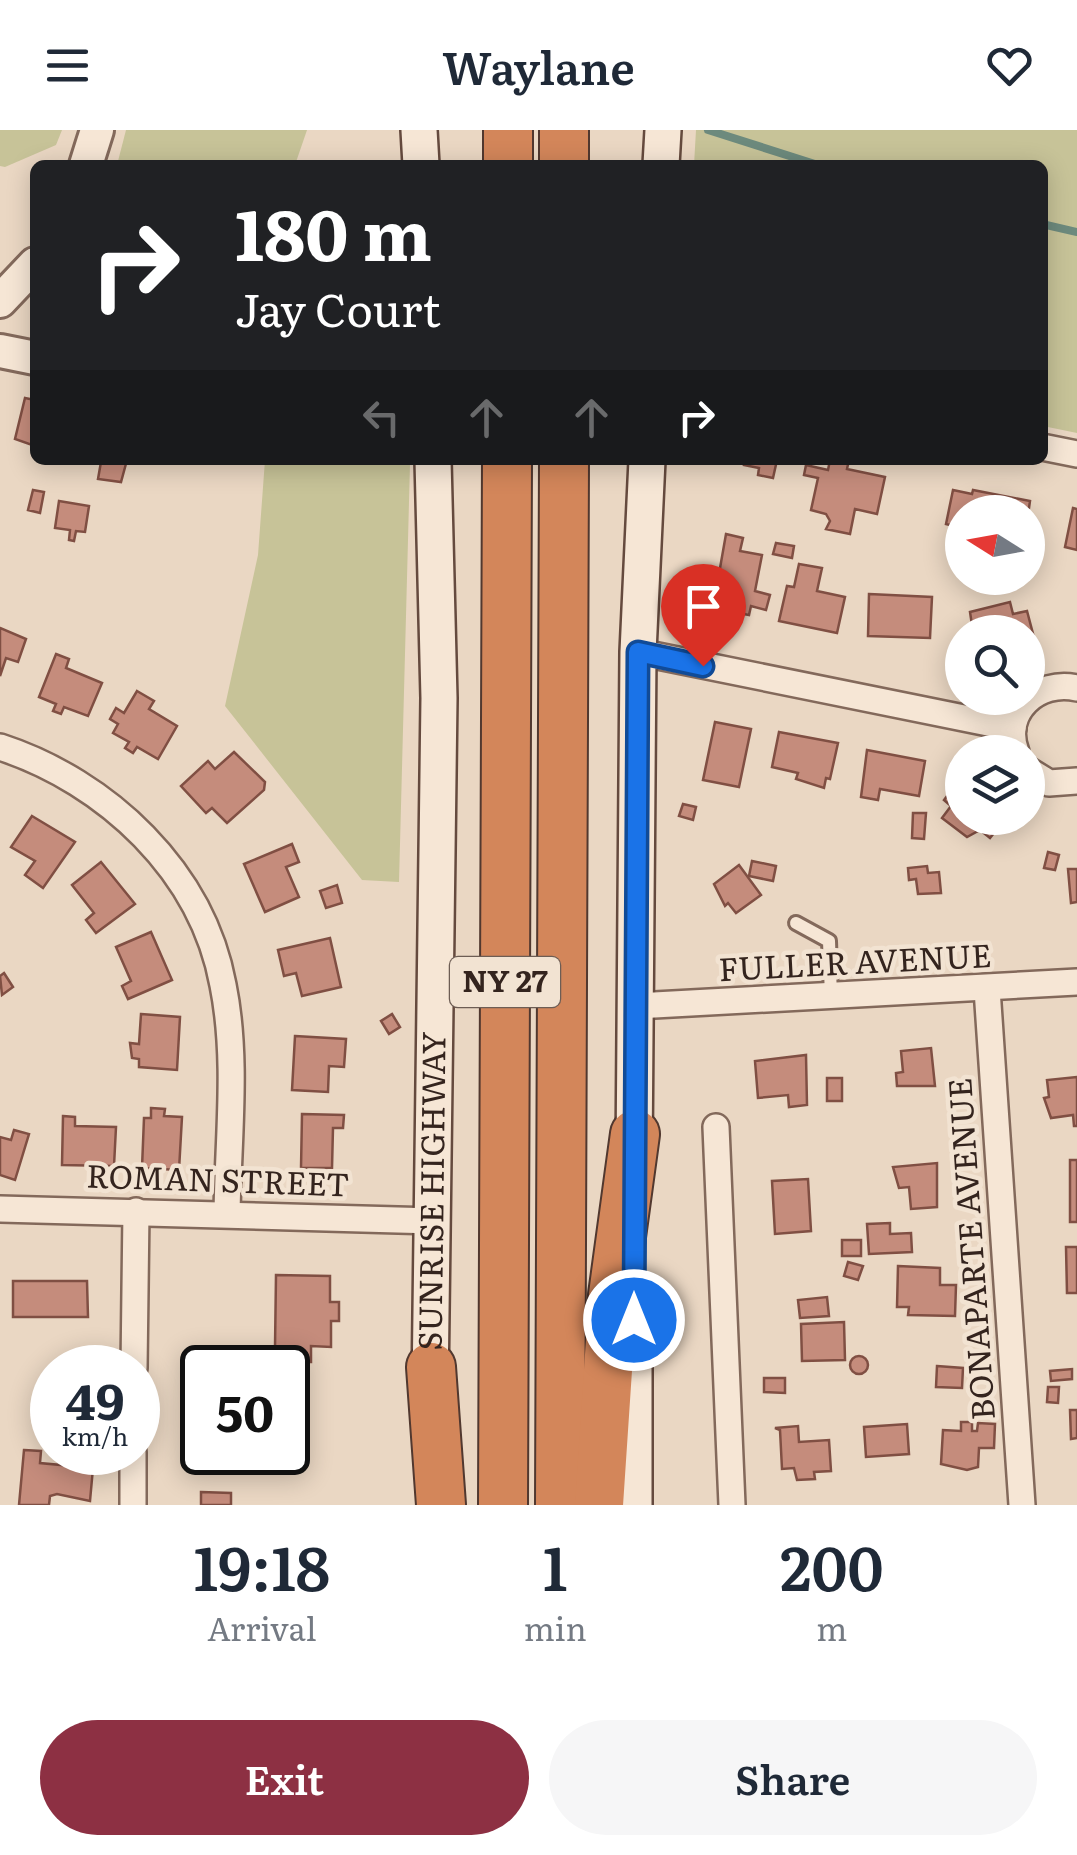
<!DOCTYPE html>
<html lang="en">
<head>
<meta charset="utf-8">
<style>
  body { margin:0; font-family:Literata,serif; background:#f6f6f7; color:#1f2937; height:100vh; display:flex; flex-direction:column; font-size:38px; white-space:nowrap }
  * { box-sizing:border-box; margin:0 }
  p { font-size:32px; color:#747a83 }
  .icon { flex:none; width:55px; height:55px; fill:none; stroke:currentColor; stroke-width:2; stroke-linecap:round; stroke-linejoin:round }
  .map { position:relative; height:1375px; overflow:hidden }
  .sheet { display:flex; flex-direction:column; background:#fff; flex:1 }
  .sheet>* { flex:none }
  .guide { position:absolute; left:30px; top:30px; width:1018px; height:305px; border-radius:15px; box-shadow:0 5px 25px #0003; background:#202124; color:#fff; overflow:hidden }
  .needle { width:65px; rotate:281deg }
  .controls { position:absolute; left:945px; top:365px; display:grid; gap:20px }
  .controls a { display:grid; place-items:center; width:100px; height:100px; border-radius:50%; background:#fff; box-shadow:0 5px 25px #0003; font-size:50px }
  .speed { position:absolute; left:30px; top:1215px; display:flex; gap:20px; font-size:50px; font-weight:700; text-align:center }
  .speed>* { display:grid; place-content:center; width:130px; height:130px; border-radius:50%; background:#fff; box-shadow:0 5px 25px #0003; line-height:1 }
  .speed small { font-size:25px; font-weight:400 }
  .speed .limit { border:5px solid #111; border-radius:15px; background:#fff; color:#111 }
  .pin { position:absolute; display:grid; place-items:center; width:85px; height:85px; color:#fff; margin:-102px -42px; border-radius:50% 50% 50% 0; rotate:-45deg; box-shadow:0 0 10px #0007 }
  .pin .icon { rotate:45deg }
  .me { position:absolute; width:110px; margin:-55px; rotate:0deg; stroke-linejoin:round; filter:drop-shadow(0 0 8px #0008) }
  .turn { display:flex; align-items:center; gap:35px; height:210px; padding:0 40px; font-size:45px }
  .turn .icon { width:130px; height:130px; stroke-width:2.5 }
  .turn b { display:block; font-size:70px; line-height:85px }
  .lanes { display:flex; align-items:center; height:95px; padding:0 40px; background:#0003; justify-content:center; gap:50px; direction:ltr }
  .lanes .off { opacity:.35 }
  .eta { display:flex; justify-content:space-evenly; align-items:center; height:170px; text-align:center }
  .eta b { font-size:60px; font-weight:600; line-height:70px }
  .cta { display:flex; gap:20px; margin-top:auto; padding:20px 40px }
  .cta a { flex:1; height:115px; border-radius:60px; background:#8d3043; color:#fff; font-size:40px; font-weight:600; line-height:115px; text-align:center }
  .cta a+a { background:#f6f6f7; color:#1f2937 }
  header { display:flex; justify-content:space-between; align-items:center; height:130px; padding:0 40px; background:#fff; font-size:45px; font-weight:600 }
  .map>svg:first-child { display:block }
  .green { fill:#c7c398 }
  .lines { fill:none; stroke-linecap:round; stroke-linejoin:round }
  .stream { stroke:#6d8a7d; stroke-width:8 }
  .building { fill:#c58c7c; stroke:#804f43; stroke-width:2.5 }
  .service-casing { stroke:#83695b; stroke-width:18 }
  .minor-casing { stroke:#83695b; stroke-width:30 }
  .tertiary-casing { stroke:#83695b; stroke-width:38 }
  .secondary-casing { stroke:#654a3e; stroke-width:40 }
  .motorway-casing { stroke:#51382f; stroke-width:52 }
  .service { stroke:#f6e6d5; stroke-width:12 }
  .minor { stroke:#f6e6d5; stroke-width:25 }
  .tertiary { stroke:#f6e6d5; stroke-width:32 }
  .secondary { stroke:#f6e6d5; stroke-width:35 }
  .motorway { stroke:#d3865a; stroke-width:48 }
  .route-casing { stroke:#114b97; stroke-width:25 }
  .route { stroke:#1a73e8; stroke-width:18 }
  .labels { text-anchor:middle; stroke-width:9; stroke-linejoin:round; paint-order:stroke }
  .shield { fill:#f2e3d2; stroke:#6d5d54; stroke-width:2.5 }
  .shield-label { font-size:30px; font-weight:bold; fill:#34241e }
  .street-label { font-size:32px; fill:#34241e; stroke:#f2e3d2 }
</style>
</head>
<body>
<header><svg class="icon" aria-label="menu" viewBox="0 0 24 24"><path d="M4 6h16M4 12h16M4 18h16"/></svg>Waylane<svg class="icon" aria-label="heart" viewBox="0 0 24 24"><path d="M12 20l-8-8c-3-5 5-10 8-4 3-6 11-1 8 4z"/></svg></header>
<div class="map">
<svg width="1077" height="1375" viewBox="0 0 1077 1375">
  <rect width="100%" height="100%" fill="#ead7c3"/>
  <g class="green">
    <path d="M0,0H62L56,15L5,37L0,36Z"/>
    <path d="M126,0H307L295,35H117Z"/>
    <path d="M696,0H1077V303L1043,296L1042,35H694Z"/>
    <path d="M265,330L410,334L399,752L362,750L225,576L258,425Z"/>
  </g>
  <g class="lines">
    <g class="stream">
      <path d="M708,0L818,35"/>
      <path d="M1042,94L1077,102"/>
    </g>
  </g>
  <g class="building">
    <path d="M25,268L35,270V316L15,309Z"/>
    <path d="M127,330L121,352L98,349L101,332L94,330Z"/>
    <path d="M745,330H777L773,348L758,345L759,338L744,335Z"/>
    <path d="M830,330H849L847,339L885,347L877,384L855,379L850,404L826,399L830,391L826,384L811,380L818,348L804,345L806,335L828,340Z"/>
    <path d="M33,360L44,362L40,383L28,380Z"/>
    <path d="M953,360L972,364L973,360L1030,371L1028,385L962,382V398L946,394Z"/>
    <path d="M59,371L89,376L85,402L76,401L74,411L69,410L70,400L55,398Z"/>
    <path d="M1073,378L1077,379V420L1065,417Z"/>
    <path d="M726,404L743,408L740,421L762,425L755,461L770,465L766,480L751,476L749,485L713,478Z"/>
    <path d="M776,413L794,416L792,428L773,424Z"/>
    <path d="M799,434L822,438L817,461L845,467L837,503L779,491L787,456L794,457Z"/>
    <path d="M869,464L932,467L930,508L868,506Z"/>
    <path d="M1010,472L1013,484L1027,481L1036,515L1028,517V502H973L970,482Z"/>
    <path d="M0,498L26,509L18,532L6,528L0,546Z"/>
    <path d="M56,524L69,529L66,538L102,553L88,586L64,577L61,584L53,581L56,574L39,567Z"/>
    <path d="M137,561L154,571L149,579L177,596L158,629L137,617L133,623L125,618L129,612L113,603L118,594L110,589L116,578L124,583Z"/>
    <path d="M715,592L751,599L739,657L703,650Z"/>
    <path d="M779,602L838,613L830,649L826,648L824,658L796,649L798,643L772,637Z"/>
    <path d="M867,620L925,631L919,666L880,659L878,670L861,667Z"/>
    <path d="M234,622L265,652L264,660L227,693L212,678L206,683L181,656L208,631L215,639Z"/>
    <path d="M962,646V688H1006L990,708L980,700L967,707L942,688L951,676L944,670Z"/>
    <path d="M683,674L696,677L693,690L679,686Z"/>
    <path d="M913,683H926L924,709L912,708Z"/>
    <path d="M32,686L75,712L43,758L25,745L35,731L11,717Z"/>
    <path d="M292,714L299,732L286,737L299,767L265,782L244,734Z"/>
    <path d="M1048,722L1059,725L1055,740L1044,738Z"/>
    <path d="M752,731L776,736L773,751L749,746Z"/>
    <path d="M101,732L135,774L96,803L86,790L94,783L72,755Z"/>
    <path d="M739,735L761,765L736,783L728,773L725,776L714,754Z"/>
    <path d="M927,736L928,743L939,742L941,763L918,764L916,749L909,750L908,738Z"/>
    <path d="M1068,739H1077V772L1071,773Z"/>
    <path d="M337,755L342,773L326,778L320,761Z"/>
    <path d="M151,802L172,850L128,869L122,856L131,851L116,817Z"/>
    <path d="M330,808L341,857L302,866L296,843L284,846L278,820Z"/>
    <path d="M4,843L13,857L2,865L0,846Z"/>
    <path d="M141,884L180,887L177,940L139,937V929L132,928L130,913L139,914Z"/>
    <path d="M392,884L400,897L389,904L381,891Z"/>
    <path d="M295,906L346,909L344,937L329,936L328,962L292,960Z"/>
    <path d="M931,918L935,956H897L896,943L903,942L901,921Z"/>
    <path d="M806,925L807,975L789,977L788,965L758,968L755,931Z"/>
    <path d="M1077,947V996H1074L1073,985L1051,988L1044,968L1049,967L1047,950Z"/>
    <rect x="827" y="948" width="15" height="23"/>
    <path d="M151,978L165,979L164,986L182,987L179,1040L142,1038L144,988H151Z"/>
    <path d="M302,984L344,985L343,998H333L332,1038H301Z"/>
    <path d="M63,986L75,987V996L116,997L114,1036L62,1035Z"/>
    <path d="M14,1000L29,1004L15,1050L0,1045V1007L11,1010Z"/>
    <rect x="1070" y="1030" width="7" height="62"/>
    <path d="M937,1033V1077L911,1079L909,1057L899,1058L893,1037Z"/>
    <path d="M808,1049L811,1101L775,1104L772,1051Z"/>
    <path d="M890,1093V1104L911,1103L912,1122L869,1124L867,1094Z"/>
    <rect x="842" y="1110" width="19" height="16"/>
    <path d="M1066,1117H1077V1163H1067Z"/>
    <path d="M848,1132L863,1136L858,1150L844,1146Z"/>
    <path d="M898,1136L940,1138V1155H956L955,1186L908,1185L909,1177H897Z"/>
    <path d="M276,1145L330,1146V1172H339V1191H331V1217L311,1216V1232H279V1218H275Z"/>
    <path d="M13,1151H87L88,1187H13Z"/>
    <path d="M827,1167L829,1186L800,1188L798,1170Z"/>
    <path d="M844,1192L845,1230L802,1231L801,1194Z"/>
    <circle cx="859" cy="1235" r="9"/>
    <path d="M937,1236L963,1238L962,1258L936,1257Z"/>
    <path d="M1072,1239V1249L1051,1251L1050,1241Z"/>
    <path d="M764,1248H785V1263L764,1262Z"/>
    <path d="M1048,1257H1059L1058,1273L1047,1272Z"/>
    <path d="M288,1265H303L302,1286L288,1285Z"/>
    <path d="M1070,1280H1077V1308L1071,1309Z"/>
    <path d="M961,1292H972V1301H977L978,1293L995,1294L994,1318H979L978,1337L967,1340L941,1334L943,1300L961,1301Z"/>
    <path d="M907,1294L909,1324L866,1327L864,1297Z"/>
    <path d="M798,1296L799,1312L829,1310L831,1341L814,1342L815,1349L797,1350L794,1338L782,1339L780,1300L775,1298Z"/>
    <path d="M24,1320L41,1321L40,1333L93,1338L90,1371L57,1364L50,1366L49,1375H19Z"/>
    <rect x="206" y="1322" width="58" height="12"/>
    <path d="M201,1362L231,1363V1375H201Z"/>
  </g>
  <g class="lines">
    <g class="service-casing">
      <path id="service" d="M796,793L829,811L831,867"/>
    </g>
    <g class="minor-casing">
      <g id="minor">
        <path d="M1042,317L1077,324"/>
        <path d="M638,522L1013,598"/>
        <path d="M0,617C107,652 202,741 223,855C238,929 228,1009 227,1084"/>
        <path d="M1016,622C1001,582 1038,549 1077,558"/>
        <path d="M1028,640L1049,653L1077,651"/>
        <path d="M987,859L1022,1375"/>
        <path d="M636,876L1077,852"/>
        <path d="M716,997L732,1375"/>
        <path d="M0,1079L434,1091"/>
        <path d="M134,1238L136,1081"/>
        <path d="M133,1375V1322"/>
      </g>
    </g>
    <g class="tertiary-casing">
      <g id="tertiary">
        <path d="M86,35L97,0"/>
        <path d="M0,171L35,134"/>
        <path d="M0,221L35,228"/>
      </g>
    </g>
    <g class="secondary-casing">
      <g id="secondary">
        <path d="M419,0L421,35"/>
        <path d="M661,35L663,0"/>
        <path d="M634,1029L638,522L647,330"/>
        <path id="s1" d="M430,1259L439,568L433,330"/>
        <path d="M634,1375V1161"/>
      </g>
    </g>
    <g class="motorway-casing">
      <g id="motorway">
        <path d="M564,0V35"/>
        <path d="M508,35V0"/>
        <path d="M431,1237L441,1375"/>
        <path d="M503,1375L507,330"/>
        <path d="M560,1375L564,330"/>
        <path d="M599,1375L613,1165L635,1004"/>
      </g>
    </g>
    <use href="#service" class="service"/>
    <use href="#minor" class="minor"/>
    <use href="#tertiary" class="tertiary"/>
    <use href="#secondary" class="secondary"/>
    <use href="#motorway" class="motorway"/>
  </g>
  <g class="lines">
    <g class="route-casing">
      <path id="route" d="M634,1190L638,522L703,536"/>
    </g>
    <use href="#route" class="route"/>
  </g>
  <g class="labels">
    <rect class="shield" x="450" y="827" width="110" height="50" rx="8"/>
    <g class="shield-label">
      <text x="505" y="862">NY 27</text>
    </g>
    <g class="street-label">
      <text transform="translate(855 833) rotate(-3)" y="11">FULLER AVENUE</text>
      <text transform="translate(218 1051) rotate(2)" y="11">ROMAN STREET</text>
      <text dy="11" stroke="none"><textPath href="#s1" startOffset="198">SUNRISE HIGHWAY</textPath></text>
      <text transform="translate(972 1119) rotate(-94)" y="11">BONAPARTE AVENUE</text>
    </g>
  </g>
</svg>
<div class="controls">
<a><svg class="needle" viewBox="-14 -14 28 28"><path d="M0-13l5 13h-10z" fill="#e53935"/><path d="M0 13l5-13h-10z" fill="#747a83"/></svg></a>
<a><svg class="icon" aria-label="search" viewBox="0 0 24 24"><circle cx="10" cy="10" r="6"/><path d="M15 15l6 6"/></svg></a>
<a><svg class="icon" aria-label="layers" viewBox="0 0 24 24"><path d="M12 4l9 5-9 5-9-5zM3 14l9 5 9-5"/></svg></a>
</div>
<div class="speed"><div>49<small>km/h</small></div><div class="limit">50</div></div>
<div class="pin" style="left:703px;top:536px;background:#d93025"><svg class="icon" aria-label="arrive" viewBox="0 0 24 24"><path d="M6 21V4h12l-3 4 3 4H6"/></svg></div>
<svg class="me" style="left:634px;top:1190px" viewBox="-20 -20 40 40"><circle r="17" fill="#1a73e8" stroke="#fff" stroke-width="3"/><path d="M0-11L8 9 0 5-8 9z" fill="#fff"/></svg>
<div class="guide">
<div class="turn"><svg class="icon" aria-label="right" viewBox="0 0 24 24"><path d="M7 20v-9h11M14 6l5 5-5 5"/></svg><div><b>180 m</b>Jay Court</div></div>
<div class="lanes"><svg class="icon off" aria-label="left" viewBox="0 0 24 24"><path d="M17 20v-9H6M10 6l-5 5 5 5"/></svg><svg class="icon off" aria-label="ahead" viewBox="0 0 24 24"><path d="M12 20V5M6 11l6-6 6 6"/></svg><svg class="icon off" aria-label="ahead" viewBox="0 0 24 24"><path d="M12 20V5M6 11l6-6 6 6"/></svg><svg class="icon" aria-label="right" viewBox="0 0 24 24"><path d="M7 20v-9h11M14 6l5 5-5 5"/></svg></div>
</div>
</div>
<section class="sheet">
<div class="eta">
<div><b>19:18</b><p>Arrival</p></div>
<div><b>1</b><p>min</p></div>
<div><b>200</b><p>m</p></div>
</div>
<div class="cta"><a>Exit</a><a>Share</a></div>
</section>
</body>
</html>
